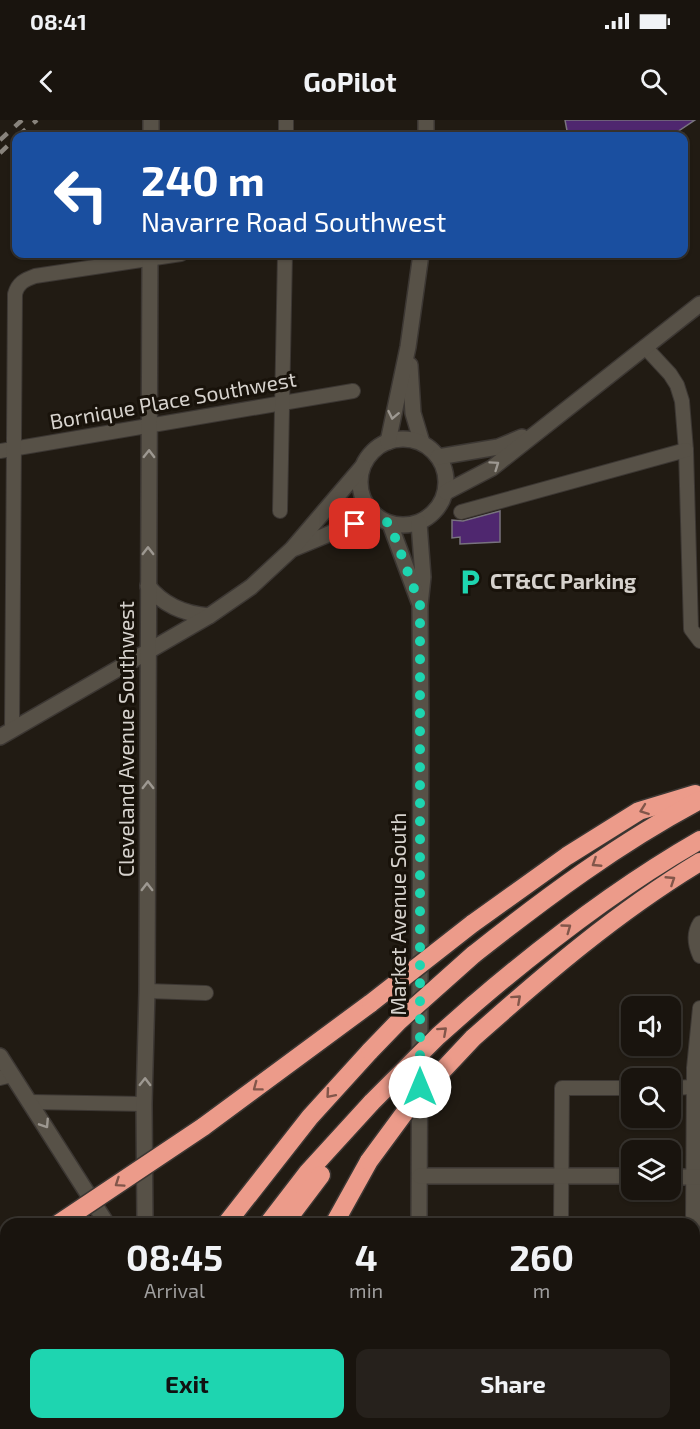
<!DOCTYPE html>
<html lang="en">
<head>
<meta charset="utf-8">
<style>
  body { margin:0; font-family:"Exo 2",sans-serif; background:#26211c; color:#f1f3f6; height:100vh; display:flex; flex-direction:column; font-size:22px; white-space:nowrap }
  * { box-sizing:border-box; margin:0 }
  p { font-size:20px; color:#9f9e9e }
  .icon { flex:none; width:33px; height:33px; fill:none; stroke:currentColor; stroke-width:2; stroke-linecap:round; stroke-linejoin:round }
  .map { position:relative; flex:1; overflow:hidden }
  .sheet { position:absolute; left:0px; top:1098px; width:700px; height:212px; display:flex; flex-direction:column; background:#19140e; border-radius:18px 18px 0 0; box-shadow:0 2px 4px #0004,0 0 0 2px #37332e }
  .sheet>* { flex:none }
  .banner { position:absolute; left:12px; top:12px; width:676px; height:126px; border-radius:12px; box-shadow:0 2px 4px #0004,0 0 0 2px #37332e; background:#1a4fa0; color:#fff; overflow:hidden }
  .controls { position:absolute; left:621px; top:876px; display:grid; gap:12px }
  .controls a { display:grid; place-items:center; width:60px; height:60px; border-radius:12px; background:#19140e; box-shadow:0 2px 4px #0004,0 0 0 2px #37332e; font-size:30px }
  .pin { position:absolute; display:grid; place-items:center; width:51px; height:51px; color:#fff; margin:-26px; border-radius:12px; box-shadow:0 3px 9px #0006 }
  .me { position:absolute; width:66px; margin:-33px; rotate:0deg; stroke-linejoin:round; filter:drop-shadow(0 0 4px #0008) }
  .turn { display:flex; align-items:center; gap:21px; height:126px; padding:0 30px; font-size:27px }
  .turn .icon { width:78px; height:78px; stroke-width:2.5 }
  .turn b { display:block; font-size:42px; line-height:51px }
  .eta { display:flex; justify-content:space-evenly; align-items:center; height:102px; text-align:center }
  .eta b { font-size:36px; font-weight:700; line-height:42px }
  .primary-button { display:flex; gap:12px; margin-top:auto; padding:12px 30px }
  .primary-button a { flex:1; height:69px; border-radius:12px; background:#1ed5b0; color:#111; font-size:24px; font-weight:700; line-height:69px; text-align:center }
  .primary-button a+a { background:#26211c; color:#f1f3f6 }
  .status { display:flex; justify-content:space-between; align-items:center; height:42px; padding:0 30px; background:#19140e; direction:ltr }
  .status svg { height:16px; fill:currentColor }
  header { display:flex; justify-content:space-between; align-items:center; height:78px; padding:0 30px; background:#19140e; font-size:27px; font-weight:700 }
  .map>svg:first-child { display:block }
  .building { fill:#4f276f; stroke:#78737e; stroke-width:1.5 }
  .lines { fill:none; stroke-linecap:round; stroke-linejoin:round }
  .street-casing { stroke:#3c3733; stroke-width:16 }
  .secondary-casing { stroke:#3c3733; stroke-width:18 }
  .highway-casing { stroke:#3c3733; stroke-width:21 }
  .street { stroke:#575147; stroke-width:14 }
  .secondary { stroke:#575147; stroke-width:15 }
  .highway { stroke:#ec9b8a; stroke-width:18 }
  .rail { stroke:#88837c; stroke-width:4.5; stroke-dasharray:10 10; stroke-linecap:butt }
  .highway-bridge-casing { stroke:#3c3733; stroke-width:21; stroke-linecap:butt }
  .highway-bridge { stroke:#ec9b8a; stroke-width:18 }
  .oneway { stroke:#9d9891 }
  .oneway2 { stroke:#82564a }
  .route { stroke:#1ed5b0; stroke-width:10; stroke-dasharray:0 18 }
  .labels { text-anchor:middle; stroke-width:6; stroke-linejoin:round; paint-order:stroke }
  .street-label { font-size:21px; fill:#d6d2cd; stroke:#18120a }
  .poi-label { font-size:21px; font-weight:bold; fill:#d6d2cd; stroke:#18120a; text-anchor:start }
</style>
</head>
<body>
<div class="status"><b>08:41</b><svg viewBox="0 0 49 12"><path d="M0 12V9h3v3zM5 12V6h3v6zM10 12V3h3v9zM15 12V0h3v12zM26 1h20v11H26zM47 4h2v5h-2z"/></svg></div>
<header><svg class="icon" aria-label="back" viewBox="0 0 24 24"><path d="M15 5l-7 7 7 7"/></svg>GoPilot<svg class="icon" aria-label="search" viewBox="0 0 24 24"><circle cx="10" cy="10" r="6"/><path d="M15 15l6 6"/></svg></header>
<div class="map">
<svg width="700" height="1309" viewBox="0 0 700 1309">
  <rect width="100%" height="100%" fill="#211b13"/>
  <g class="building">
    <path d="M565,0H695L671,16H568Z"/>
    <path d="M500,391V422L460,424V417L452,418V400L463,401Z"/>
  </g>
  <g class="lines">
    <g class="street-casing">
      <g id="street">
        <path d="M286,16V0"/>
        <path d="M645,227L670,254L677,265L682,281L686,330L691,509L700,521"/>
        <path d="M0,331L353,271"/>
        <path d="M280,391L285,134"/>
        <path d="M461,392L686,330"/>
        <path d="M12,610L15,174C18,163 24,160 35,156L181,134"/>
        <path d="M700,803C693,814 695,825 700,836"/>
        <path d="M147,871L206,873"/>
        <path d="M0,958L12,955"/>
        <path d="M670,968L693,967"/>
        <path d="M31,982L144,984"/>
        <path d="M561,1104L562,968H632"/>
        <path d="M693,1104L694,948L700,888"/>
        <path d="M694,1167H700"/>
        <path d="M694,1270H700"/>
        <path d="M559,1309V1304"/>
        <path d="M692,1309V1304"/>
      </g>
    </g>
    <g class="secondary-casing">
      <g id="secondary">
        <path d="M151,16V0"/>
        <path d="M426,16V0"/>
        <path d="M410,245L413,293L422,323"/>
        <circle cx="403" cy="362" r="43"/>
        <path d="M388,322L408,227L421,134"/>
        <path d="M438,337L498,327L522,317"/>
        <path d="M446,372L492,348L700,184"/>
        <path d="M419,403L423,457L420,485L421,602L419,1104"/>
        <path d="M390,404L419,482"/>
        <path d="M295,428L375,395"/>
        <path d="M148,466C164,486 185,494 209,496"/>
        <path d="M0,617L209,496L251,467L292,429L362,347"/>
        <path d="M0,936L107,1104"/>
        <path d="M420,1056H632"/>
        <path d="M670,1057H700"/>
        <path d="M145,1104L144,984L147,871L150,134"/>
        <path d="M418,1309V1304"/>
      </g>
    </g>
    <g class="highway-casing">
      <g id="highway">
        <path d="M472,804L567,736L639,691L695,674"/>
        <path d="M473,835C545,778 619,723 700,680"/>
        <path d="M473,885C544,824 618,767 700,720"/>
        <path d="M473,918C545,854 617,792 700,742"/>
        <path d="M203,1007L371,883"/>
        <path d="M226,1104L310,997L370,931"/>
        <path d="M268,1104L308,1052L372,982"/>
        <path d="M284,1104L321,1055"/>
        <path d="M334,1104L369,1041"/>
        <path d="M0,1147L6,1142"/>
        <path d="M101,1309L104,1304"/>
        <path d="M139,1309L142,1304"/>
        <path d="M163,1309L166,1304"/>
        <path d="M287,1309L288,1304"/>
      </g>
    </g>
    <use href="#street" class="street"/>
    <use href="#secondary" class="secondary"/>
    <use href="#highway" class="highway"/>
    <g class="rail">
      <path d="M18,16L37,0"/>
      <path d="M0,20L22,0"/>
      <path d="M0,33L16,18"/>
    </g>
    <g class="highway-bridge-casing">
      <g id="highway-bridge">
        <path d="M371,883L472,804"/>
        <path d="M370,931L399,901L473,835"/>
        <path d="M372,982L438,916L473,885"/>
        <path d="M369,1041L411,984L473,918"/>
        <path d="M58,1104L203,1007"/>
      </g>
    </g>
    <use href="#highway-bridge" class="highway-bridge"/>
  </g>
  <defs><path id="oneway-chevron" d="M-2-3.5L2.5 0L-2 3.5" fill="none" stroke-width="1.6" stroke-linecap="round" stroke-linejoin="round" transform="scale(1.5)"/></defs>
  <g class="oneway">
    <use href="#oneway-chevron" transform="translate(393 295) rotate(102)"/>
    <use href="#oneway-chevron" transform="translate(149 334) rotate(-89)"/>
    <use href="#oneway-chevron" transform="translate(495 345) rotate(-35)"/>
    <use href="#oneway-chevron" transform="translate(148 431) rotate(-90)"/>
    <use href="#oneway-chevron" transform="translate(148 665) rotate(-90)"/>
    <use href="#oneway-chevron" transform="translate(147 767) rotate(-90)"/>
    <use href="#oneway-chevron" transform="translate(145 962) rotate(-89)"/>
    <use href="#oneway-chevron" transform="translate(45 1004) rotate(57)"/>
  </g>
  <g class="oneway2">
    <use href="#oneway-chevron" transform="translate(644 690) rotate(160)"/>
    <use href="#oneway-chevron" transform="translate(596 743) rotate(147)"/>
    <use href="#oneway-chevron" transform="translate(671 760) rotate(-33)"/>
    <use href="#oneway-chevron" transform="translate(567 808) rotate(-36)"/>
    <use href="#oneway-chevron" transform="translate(517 879) rotate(-42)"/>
    <use href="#oneway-chevron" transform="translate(443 911) rotate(-42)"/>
    <use href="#oneway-chevron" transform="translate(257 967) rotate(143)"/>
    <use href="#oneway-chevron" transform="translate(330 974) rotate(131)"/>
    <use href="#oneway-chevron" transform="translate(119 1063) rotate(146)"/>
  </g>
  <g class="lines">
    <path class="route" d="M355,404L375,395L390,404L420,485V967"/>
  </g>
  <defs>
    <g id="parking-bare" transform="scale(2.07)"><path d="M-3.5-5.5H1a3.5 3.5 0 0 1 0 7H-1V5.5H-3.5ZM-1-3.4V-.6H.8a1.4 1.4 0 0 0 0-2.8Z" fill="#1ed5b0" stroke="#18120a" stroke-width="2.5" paint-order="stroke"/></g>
  </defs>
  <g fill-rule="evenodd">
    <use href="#parking-bare" x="470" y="462"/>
  </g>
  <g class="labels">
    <g class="street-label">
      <text transform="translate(173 281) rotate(-10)" y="7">Bornique Place Southwest</text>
      <text transform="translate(127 619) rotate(-90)" y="7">Cleveland Avenue Southwest</text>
      <text transform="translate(399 794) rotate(-90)" y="7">Market Avenue South</text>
    </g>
    <g class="poi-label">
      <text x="490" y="469">CT&amp;CC Parking</text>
    </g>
  </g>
</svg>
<div class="controls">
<a><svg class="icon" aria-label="sound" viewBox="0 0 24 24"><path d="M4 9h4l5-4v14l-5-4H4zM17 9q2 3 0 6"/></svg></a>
<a><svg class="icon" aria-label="search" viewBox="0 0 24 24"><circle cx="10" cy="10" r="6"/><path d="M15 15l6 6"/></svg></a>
<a><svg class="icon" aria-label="layers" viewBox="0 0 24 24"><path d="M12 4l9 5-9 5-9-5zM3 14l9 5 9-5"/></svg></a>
</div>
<div class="pin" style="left:355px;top:404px;background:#d93025"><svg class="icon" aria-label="arrive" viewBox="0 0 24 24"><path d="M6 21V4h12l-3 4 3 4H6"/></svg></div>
<svg class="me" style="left:420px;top:967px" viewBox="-20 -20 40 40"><circle r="19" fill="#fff"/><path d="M0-13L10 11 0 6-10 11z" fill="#1ed5b0"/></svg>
<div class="banner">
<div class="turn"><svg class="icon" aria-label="left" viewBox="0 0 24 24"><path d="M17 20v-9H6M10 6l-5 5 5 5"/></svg><div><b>240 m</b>Navarre Road Southwest</div></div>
</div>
<section class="sheet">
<div class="eta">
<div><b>08:45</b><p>Arrival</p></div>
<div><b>4</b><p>min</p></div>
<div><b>260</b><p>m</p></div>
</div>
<div class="primary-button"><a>Exit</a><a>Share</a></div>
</section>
</div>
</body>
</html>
